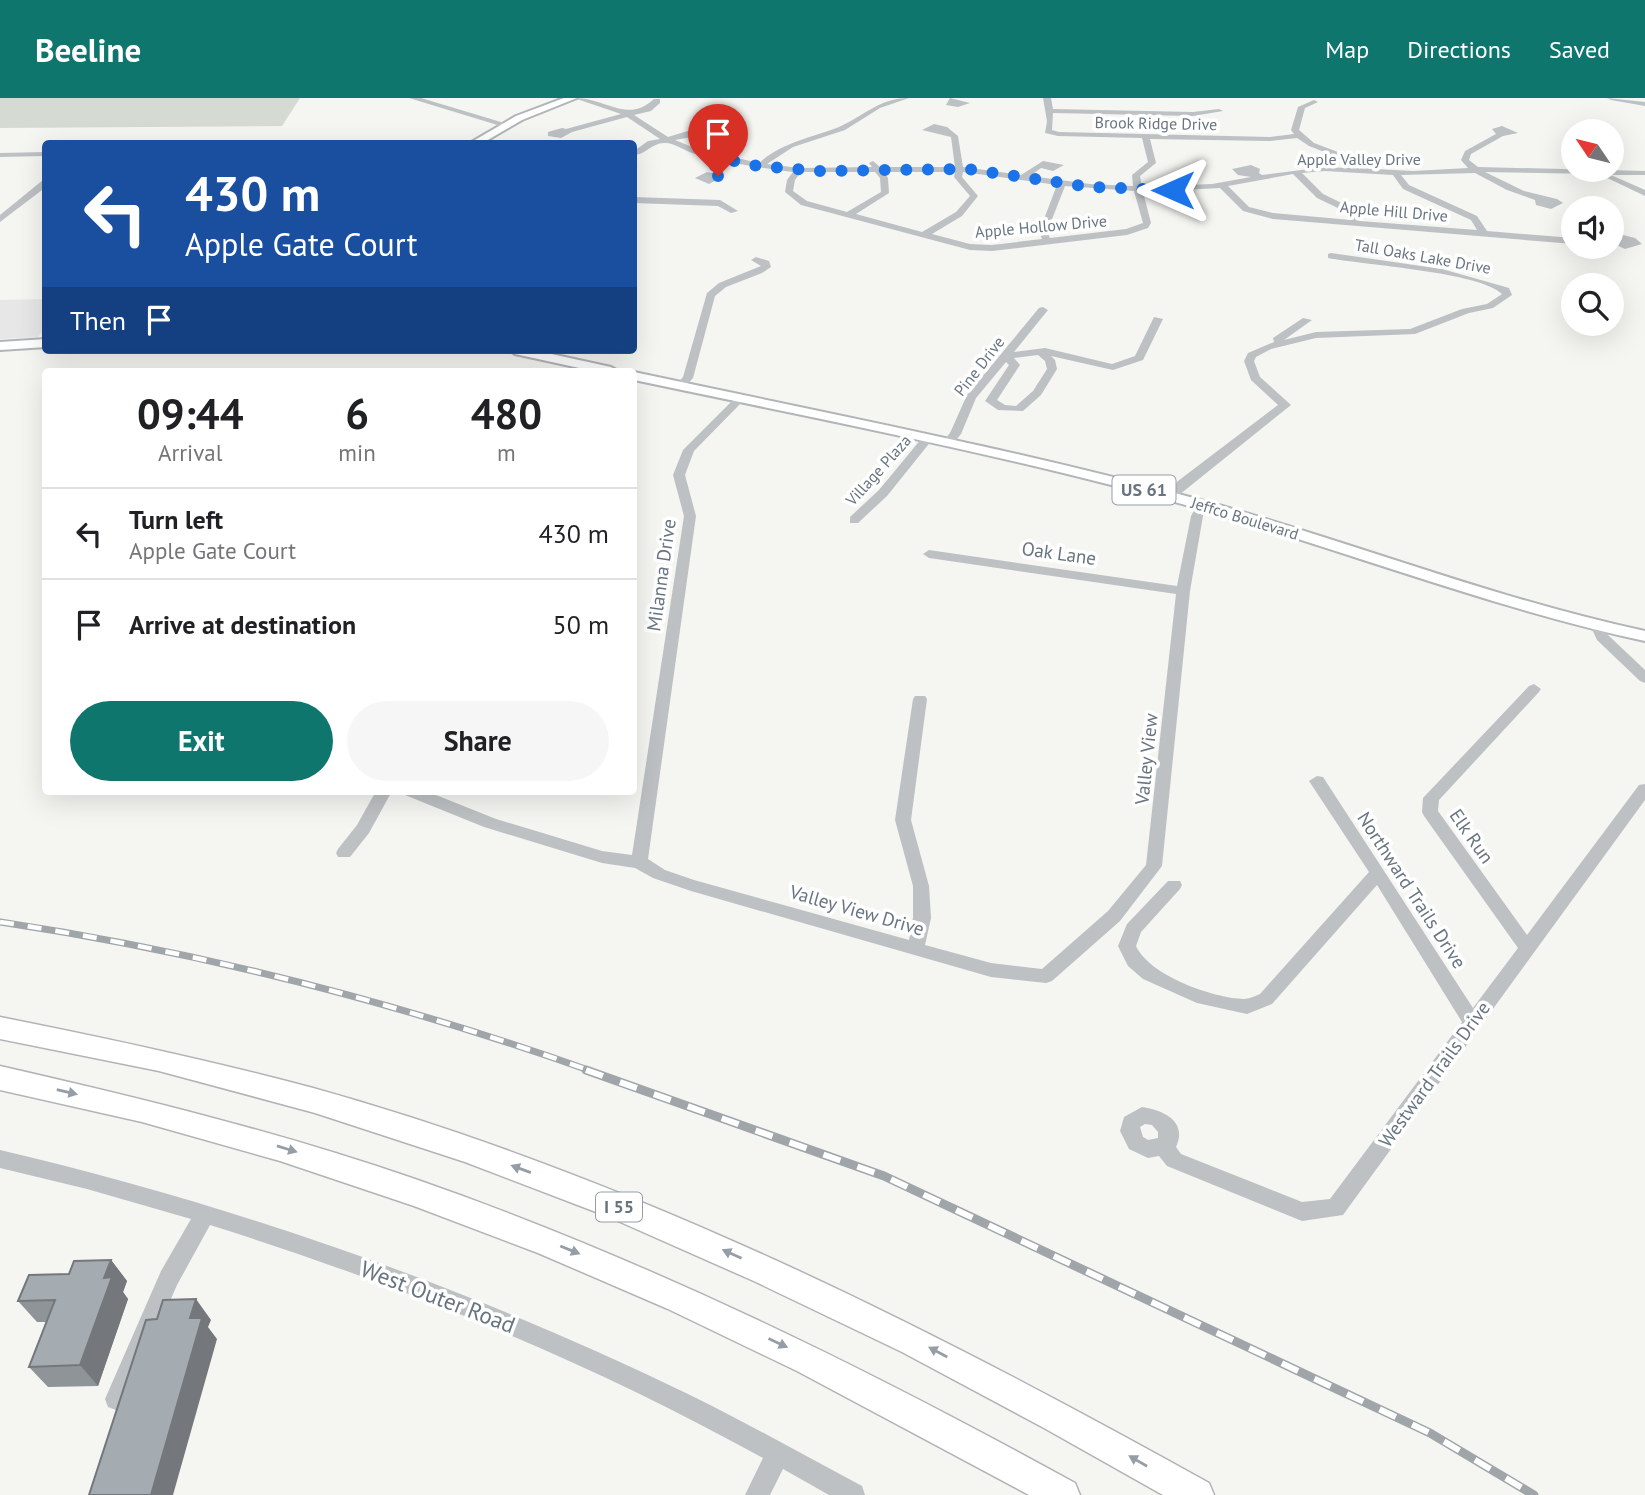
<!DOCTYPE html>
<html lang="en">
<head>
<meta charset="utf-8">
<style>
  body { margin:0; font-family:"PT Sans",sans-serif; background:#f6f6f6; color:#202124; height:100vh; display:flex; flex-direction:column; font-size:26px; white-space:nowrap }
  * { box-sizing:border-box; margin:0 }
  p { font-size:23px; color:#757577 }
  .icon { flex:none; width:38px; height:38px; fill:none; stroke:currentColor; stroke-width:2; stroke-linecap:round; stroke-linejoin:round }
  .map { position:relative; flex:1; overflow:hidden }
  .drawer { position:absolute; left:42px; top:270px; width:595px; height:427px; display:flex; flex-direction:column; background:#fff; border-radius:7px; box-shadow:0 7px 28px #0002 }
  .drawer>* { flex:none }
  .top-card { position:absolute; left:42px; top:42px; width:595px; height:214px; border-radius:7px; box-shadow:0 7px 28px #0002; background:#1a4fa0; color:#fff; overflow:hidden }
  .needle { width:46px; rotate:305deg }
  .fabs { position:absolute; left:1561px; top:21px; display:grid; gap:14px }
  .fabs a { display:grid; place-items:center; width:63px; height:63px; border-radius:50%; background:#fff; box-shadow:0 7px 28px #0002; font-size:35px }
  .pin { position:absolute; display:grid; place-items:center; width:60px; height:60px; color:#fff; margin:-72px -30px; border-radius:50% 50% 50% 0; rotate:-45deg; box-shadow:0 0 7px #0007 }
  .pin .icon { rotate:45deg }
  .me { position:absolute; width:77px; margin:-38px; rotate:270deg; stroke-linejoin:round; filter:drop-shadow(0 0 5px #0008) }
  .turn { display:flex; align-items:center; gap:24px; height:147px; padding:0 28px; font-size:32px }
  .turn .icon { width:91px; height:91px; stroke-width:2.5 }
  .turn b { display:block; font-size:49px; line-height:60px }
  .then { display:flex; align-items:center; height:66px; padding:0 28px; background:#0003; gap:14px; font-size:26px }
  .eta { display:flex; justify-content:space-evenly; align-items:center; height:119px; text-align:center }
  .eta b { font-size:42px; font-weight:700; line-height:49px }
  .primary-button { display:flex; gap:14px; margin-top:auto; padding:14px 28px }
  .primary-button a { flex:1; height:80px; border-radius:42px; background:#0f766e; color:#fff; font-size:28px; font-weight:700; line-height:80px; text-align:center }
  .primary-button a+a { background:#f6f6f6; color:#202124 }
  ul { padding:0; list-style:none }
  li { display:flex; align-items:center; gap:21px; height:91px; padding:0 28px; border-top:2px solid #e0e0e0 }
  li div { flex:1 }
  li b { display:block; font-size:26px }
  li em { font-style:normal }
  header { display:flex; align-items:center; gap:42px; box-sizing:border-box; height:98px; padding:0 35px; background:#0f766e; color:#fff }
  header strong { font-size:33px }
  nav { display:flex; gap:38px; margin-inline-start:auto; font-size:24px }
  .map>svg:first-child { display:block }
  .built { fill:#e6e7e6 }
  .green { fill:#d5dad2 }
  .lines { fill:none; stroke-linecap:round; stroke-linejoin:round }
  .major-casing { stroke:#b1b5b8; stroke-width:4 }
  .highway-casing { stroke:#b1b4b7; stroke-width:3 }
  .minor { fill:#bdc1c4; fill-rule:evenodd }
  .major { fill:#fff; fill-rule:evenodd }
  .highway { fill:#fff; fill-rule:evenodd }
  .rail-far1-casing { stroke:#9fa5a9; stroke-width:7 }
  .rail-casing { stroke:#9fa5a9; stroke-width:9 }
  .rail-far1 { stroke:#fff; stroke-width:4.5; stroke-dasharray:14; stroke-linecap:butt }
  .rail { stroke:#fff; stroke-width:6; stroke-dasharray:18; stroke-linecap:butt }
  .wall { fill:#8e9498 }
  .shaded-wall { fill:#74787c }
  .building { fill:#a5acb1; stroke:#74787c; stroke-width:2 }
  .oneway { fill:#959ea6 }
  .route { stroke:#1a73e8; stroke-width:12; stroke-dasharray:0 21.6 }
  .labels { text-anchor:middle; stroke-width:7; stroke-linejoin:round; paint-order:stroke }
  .far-street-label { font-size:16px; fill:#687580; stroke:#fff }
  .shield { fill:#fff; stroke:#959ea6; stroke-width:2 }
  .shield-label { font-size:18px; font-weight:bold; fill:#687580 }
  .street-label { font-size:19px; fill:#687580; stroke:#fff }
  .near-street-label { font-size:23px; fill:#687580; stroke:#fff }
</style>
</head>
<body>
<header>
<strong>Beeline</strong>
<nav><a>Map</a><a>Directions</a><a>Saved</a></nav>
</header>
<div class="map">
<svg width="1645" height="1397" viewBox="0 0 1645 1397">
  <rect width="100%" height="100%" fill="#f5f5f2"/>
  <path class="built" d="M45,201V230L38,239L0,241V202Z"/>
  <path class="green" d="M0,0H300L282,28L0,30Z"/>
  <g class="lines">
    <g class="major-casing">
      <g id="major">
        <path d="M564,0H577L522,22L481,46H468L516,18Z"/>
        <path d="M46,241V249L0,252V244Z"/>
        <path d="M509,252H533L611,269L618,273H593L515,256Z"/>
        <path d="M634,274C826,315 1019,352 1208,404C1355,445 1496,501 1645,533V543C1493,510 1349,454 1200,411C1014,358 823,322 634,282Z"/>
      </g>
    </g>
    <g class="highway-casing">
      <g id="highway">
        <path d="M0,919C105,940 209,962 313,990C629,1078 924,1226 1209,1385L1214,1397H1163L1044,1330L902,1254L756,1184L609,1119L465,1064L315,1015L159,973L0,941Z"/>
        <path d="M0,968C140,1000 279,1034 415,1081C645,1161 862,1268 1075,1385L1080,1397H1029L797,1273L668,1211L538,1155L414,1108L280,1063L142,1024L0,992Z"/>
      </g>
    </g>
    <g class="minor">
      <path d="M409,0H421L511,27L504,29Z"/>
      <path d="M574,0C607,0 627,26 654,1H660V5L651,13L634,17L668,39L704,28L715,31V35L675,42L697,51L759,65C783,44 810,40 839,29C864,18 879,0 909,0L880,10L845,32L793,49L767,66L799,70L872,69L869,65L873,63L880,69H955L951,39L922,32L934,26L947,29L958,38L963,69L1021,77L1043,63L1064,67L1053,73L1041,70L1030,78L1090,86L1133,88L1132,77L1148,64L1142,40L1058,38L1045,35L1047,23L1043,0H1051L1053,11L1193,14L1219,11L1223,13L1193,18L1053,15L1052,32L1059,34L1270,39L1294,36L1291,32L1298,9L1314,2L1318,4L1305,10L1299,32L1314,45L1351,59L1356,70L1413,73L1468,70L1461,62L1465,53L1496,36L1492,31L1502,28L1518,35L1503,38L1471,56L1469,62L1478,69L1645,73V77H1611L1645,92V98L1599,76L1485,74L1524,93L1557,101L1563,105L1551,111L1536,107L1535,102L1507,92L1475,75L1401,77L1409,87L1477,118L1487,133L1573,140V146L1273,121L1243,113L1220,90L1143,94L1151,125L1148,130L1127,137L992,153L970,152L801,107L785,94L787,82L793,74C760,70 728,65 695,56C685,53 673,44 664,45C652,45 645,57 634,57V53L648,43L660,41L627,19L572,34L561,40L548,38V34L562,30L566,31L621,16ZM1297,40L1309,48L1345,62L1348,70L1325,69L1262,77L1259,75L1260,71L1251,67L1232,71L1238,77L1251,79L1212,86L1142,89L1140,78L1156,65L1150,41L1270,43ZM1325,73L1393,77L1403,91L1471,122L1477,132L1360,123L1350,109L1323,96L1302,75ZM801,74H875L880,80L881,94L847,114L807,103L793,93L795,82ZM884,74H955L954,79L970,98L956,114L922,134L856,116L889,95L888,80ZM963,74L1057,87L1039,134L1042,141L992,147L970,146L932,136L962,118L978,98L962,79ZM1293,76L1317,100L1344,113L1351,122L1273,115L1249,109L1228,88ZM1065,88L1134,93L1143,125L1126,131L1050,140L1047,134Z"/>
      <path d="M950,0L970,5L958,9L946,7Z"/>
      <path d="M1607,0L1645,4V8L1611,2Z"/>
      <path d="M46,54V58L0,59V55Z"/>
      <path d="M707,74L721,77L722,79L709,86L695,80Z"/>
      <path d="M43,82H46V89L0,124V117Z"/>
      <path d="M634,99L720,102L738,113L731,115L718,108L634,105Z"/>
      <path d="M1623,137L1635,140L1642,146L1625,151L1612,145V141Z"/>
      <path d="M1331,155L1442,171L1509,190L1512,197L1493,210L1469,215L1415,236L1316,240L1271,251L1256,259L1254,263L1260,279L1291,307L1174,401H1166V395L1178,383L1278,307L1251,282L1244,263L1248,255L1274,244L1273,240L1303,220L1312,222L1284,242L1316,234L1410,231L1462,211L1487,206L1502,196C1480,174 1364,167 1328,160V156Z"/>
      <path d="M756,159L769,163L771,169L762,175L726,189L715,198L693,280L684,290H676L675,288L683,279L707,195L719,185L761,168L751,162Z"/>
      <path d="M1043,209L1048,212L1014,254L1045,250L1112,266L1135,258L1154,219L1163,221L1143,262L1113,272L1051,258L1055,262L1057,271L1041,297L1023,313L998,312L985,303L1009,267L1006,264L976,300L961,336L951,348H943L941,346L950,335L967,297L1039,210ZM1038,257L1045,263L1047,271L1033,293L1016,308L1005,307L997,302L1020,267L1014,260Z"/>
      <path d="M736,299L745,301L694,353L685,377L696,418L648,761L665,772L694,782L909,842L913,820V788L895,722L913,601L915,598H925L927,601L911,722L929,788L931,820L925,847L991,865L1042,871L1108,813L1146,767L1176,496L929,460L923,456L929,452L1177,488L1191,418L1199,404H1207L1209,407L1203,418L1190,493L1162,768L1120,823L1052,883L1046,885L991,879L691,793L653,780L635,770L602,765L484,729L405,697L403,693H426L496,721L602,753L632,757L684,418L673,377L683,352Z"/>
      <path d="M926,339L932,342L887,398L858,425H850V419L879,392L922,340Z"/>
      <path d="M1598,525L1603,526L1608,537L1645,572V585L1640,583L1597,542L1591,529Z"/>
      <path d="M1534,586L1541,591L1539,594L1439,702L1438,713L1527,837L1639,687L1645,686V702L1343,1117L1302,1123L1167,1068L1159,1058L1148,1060L1129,1051L1120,1033L1124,1019L1142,1009C1163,1012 1188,1023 1176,1049L1181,1056L1302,1104L1330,1101L1462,924L1377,787L1272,906L1247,916L1197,905L1143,881L1128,868L1118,848L1127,826L1168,783H1180L1182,787L1180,791L1141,834L1136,848C1149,877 1212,900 1244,901C1249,901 1255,898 1260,896L1369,774L1309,683L1317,678L1323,679L1473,910L1518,850L1424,718L1422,714L1423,700L1529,588ZM1145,1026L1152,1027L1158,1034V1040L1148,1042L1143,1039L1140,1029Z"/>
      <path d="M376,693H392L369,735L350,759H338L336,755L338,751L357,727Z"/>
      <path d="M0,1052C238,1108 468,1189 688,1296C747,1325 804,1357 862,1388L865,1397H829L783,1371L770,1397H745L763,1360C588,1263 401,1187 210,1127L177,1187L124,1309L116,1312L108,1309L105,1301L161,1173L191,1121L87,1091L0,1070Z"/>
    </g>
    <use href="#major" class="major"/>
    <use href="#highway" class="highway"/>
    <g class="rail-far1-casing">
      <path id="rail-far1" d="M0,824C201,854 400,905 591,973"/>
    </g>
    <g class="rail-casing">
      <path id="rail" d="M586,972L884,1078L1430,1335L1534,1397"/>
    </g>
    <use href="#rail-far1" class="rail-far1"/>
    <use href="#rail" class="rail"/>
  </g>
  <path class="wall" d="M111,1162L127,1183L123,1194L128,1201L98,1288L48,1289L29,1269L46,1224H37L18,1203L69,1176Z"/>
  <g class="shaded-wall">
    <path d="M111,1162L127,1183L123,1194L128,1201L98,1288L80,1267L104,1180Z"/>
    <path d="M196,1201L211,1222L208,1229L217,1241L173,1397H151L190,1220Z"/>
  </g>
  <g class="building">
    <path d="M111,1162L104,1180L112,1179L80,1267L29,1269L55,1202L18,1203L29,1177L69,1176L74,1163Z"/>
    <path d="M196,1201L190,1220H202L151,1397H89L146,1222L157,1221L163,1202Z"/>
  </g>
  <defs><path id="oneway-solid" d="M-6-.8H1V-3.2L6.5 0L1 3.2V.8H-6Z" transform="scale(1.75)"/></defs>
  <g class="oneway">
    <use href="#oneway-solid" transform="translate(67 994) rotate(13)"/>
    <use href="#oneway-solid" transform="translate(287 1051) rotate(17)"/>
    <use href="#oneway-solid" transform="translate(521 1071) rotate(-160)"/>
    <use href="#oneway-solid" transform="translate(570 1152) rotate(22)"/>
    <use href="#oneway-solid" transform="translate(732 1156) rotate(-156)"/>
    <use href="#oneway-solid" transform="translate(778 1245) rotate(25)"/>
    <use href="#oneway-solid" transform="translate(938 1254) rotate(-152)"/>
    <use href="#oneway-solid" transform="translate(1138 1363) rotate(-150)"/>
  </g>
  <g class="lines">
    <path class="route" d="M718,78L707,73L725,61L758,68L818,73L967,71L1090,89L1173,92"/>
  </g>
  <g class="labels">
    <g class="far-street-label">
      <text transform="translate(1156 25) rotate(1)" y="6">Brook Ridge Drive</text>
      <text x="1359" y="67">Apple Valley Drive</text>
      <text transform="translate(1394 113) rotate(5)" y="6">Apple Hill Drive</text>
      <text transform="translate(1041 128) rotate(-5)" y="6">Apple Hollow Drive</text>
      <text transform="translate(1423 158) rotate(10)" y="6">Tall Oaks Lake Drive</text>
      <text transform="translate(979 268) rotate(-52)" y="6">Pine Drive</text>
      <text transform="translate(878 372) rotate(-48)" y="6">Village Plaza</text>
      <text transform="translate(1245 420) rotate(17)" y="6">Jeffco Boulevard</text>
    </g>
    <g class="shield">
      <rect x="1112.5" y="377.5" width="63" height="29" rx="5"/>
      <rect x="596" y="1094.5" width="46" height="29" rx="5"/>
    </g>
    <g class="shield-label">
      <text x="1144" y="398">US 61</text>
      <text x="619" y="1115">I 55</text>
    </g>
    <g class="street-label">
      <text transform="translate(1059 455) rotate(8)" y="7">Oak Lane</text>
      <text transform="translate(661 477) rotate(-82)" y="7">Milanna Drive</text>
      <text transform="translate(1146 661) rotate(-84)" y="7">Valley View</text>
      <text transform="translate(1472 738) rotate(55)" y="7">Elk Run</text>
      <text transform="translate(1412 792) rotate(57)" y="7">Northward Trails Drive</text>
      <text transform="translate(857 812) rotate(16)" y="7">Valley View Drive</text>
      <text transform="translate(1434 976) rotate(-54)" y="7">Westward Trails Drive</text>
    </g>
    <g class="near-street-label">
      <text transform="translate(438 1199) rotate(21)" y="8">West Outer Road</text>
    </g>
  </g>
</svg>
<div class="fabs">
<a><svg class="needle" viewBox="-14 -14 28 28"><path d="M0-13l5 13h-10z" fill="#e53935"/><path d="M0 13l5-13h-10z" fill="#757577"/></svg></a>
<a><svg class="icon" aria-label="sound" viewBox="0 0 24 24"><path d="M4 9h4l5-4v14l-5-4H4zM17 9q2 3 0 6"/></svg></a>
<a><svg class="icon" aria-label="search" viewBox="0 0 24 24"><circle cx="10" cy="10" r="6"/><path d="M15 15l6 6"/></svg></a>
</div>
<div class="pin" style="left:718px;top:78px;background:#d93025"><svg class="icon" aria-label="arrive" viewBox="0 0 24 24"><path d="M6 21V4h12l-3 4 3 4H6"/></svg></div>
<svg class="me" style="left:1173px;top:92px" viewBox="-20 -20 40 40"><path d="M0-17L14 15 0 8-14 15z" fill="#1a73e8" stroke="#fff" stroke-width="4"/></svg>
<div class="top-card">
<div class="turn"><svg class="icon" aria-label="left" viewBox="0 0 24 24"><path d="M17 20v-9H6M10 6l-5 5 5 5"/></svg><div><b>430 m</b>Apple Gate Court</div></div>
<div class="then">Then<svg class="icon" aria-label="arrive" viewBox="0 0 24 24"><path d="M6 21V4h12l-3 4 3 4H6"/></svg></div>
</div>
<section class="drawer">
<div class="eta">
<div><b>09:44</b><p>Arrival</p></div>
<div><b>6</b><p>min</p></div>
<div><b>480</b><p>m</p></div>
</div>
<ul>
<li><svg class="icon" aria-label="left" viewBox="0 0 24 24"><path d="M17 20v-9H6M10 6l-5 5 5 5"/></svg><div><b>Turn left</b><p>Apple Gate Court</p></div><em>430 m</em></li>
<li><svg class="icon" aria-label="arrive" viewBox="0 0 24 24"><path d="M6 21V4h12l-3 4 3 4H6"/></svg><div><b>Arrive at destination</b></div><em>50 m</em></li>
</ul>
<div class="primary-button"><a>Exit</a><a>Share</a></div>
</section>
</div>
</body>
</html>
